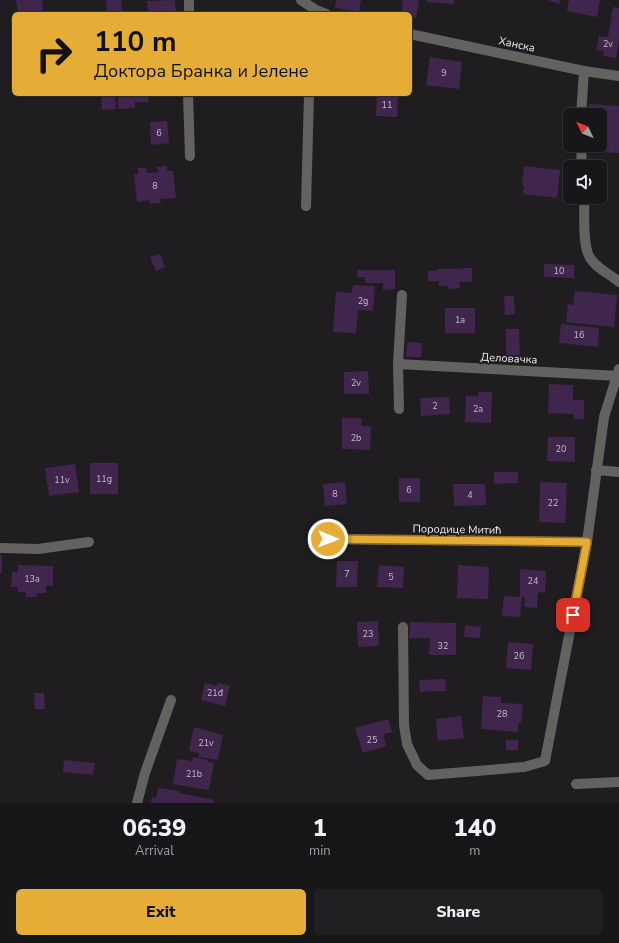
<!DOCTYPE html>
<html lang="en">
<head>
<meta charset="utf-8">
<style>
  body { margin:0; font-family:"Nunito Sans",sans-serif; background:#201f21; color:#f1f3f6; height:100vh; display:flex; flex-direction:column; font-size:15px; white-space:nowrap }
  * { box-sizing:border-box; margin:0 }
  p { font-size:13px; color:#9e9fa2 }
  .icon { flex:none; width:22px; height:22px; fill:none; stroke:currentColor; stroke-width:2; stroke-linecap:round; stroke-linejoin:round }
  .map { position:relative; height:803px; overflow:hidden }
  .sheet { display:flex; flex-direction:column; background:#171618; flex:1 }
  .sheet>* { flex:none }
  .banner { position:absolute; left:12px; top:12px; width:400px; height:84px; border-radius:6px; box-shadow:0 1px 3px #0004,0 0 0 1px #363537; background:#e5ad35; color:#111; overflow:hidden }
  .needle { width:26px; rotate:313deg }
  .tools { position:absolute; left:563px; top:108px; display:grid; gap:8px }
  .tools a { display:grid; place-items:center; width:44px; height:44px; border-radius:6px; background:#171618; box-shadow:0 1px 3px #0004,0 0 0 1px #363537; font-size:20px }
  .pin { position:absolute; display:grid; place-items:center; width:34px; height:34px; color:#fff; margin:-17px; border-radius:8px; box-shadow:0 2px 6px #0006 }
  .me { position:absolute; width:44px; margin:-22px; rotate:91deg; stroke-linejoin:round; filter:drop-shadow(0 0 3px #0008) }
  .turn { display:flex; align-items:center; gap:14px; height:84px; padding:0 16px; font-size:18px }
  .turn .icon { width:52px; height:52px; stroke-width:2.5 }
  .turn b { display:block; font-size:28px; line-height:34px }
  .eta { display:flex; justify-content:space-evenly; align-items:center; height:68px; text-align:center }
  .eta b { font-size:24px; font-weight:800; line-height:28px }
  .primary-button { display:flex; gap:8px; margin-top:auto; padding:8px 16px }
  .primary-button a { flex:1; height:46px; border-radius:6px; background:#e5ad35; color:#111; font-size:16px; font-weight:800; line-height:46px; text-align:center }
  .primary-button a+a { background:#201f21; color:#f1f3f6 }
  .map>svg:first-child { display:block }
  .building { fill:#40264d }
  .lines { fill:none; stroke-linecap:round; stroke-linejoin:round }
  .minor { stroke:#636261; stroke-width:10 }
  .route-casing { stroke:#957022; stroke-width:10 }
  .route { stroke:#e5ad35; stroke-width:7 }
  .labels { text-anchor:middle; stroke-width:4; stroke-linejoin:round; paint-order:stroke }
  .number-label { font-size:9px; fill:#c3bcc7 }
  .street-label { font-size:11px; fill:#efeef0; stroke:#1f1d20 }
</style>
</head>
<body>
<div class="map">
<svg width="619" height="803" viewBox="0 0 619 803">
  <rect width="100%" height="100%" fill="#1f1d20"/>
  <g class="building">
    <path d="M16,0H42L43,11L18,14Z"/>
    <path d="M106,0H121L122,11L107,13Z"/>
    <path d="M175,0L176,14H148L147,1Z"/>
    <path d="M336,0H361L359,12L335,8Z"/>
    <path d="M403,0H419L416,18L410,17V14H401Z"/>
    <path d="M427,0H454V4L427,2Z"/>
    <path d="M548,0H560L559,4Z"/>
    <path d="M569,0H600L597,17L567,11Z"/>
    <path d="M613,7L619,8V39L616,58L603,56L604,51L596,50L599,36L608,37Z"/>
    <path d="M430,57L462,62L459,89L426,85Z"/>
    <path d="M101,94H115L116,109L102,110Z"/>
    <path d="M118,94H148L149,102H135V108L118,109Z"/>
    <path d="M377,94H398L397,117L376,116Z"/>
    <path d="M589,104L619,106V153L601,152L600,115H588Z"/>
    <path d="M167,121L169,143L151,145L150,122Z"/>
    <path d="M167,166V171H173L176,198L160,199L161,203L150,204V200L137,202L134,174H138V168H146L147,173L158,172L157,167Z"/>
    <path d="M524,166L560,170L557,198L523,194L524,186H522Z"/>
    <path d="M160,254L165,267L156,271L150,257Z"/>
    <path d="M544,264L574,265V278L544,277Z"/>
    <path d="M472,268V282H459L460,288L448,289V286H439V281H428V271H437V269Z"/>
    <path d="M357,270H395V289L383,290V283H365V277H357Z"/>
    <path d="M353,285L375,286L373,311L358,310L356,333L333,332L336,292L352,293Z"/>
    <path d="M575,291L617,295L614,327L566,322L568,304L573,305Z"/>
    <path d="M504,296H514L515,314L505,315Z"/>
    <rect x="445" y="308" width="30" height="25"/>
    <path d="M561,324L599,328L598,347L559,343Z"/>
    <path d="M506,329H519L520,360H506Z"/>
    <path d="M407,342L422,343L421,357H406Z"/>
    <path d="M368,371L369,394H344V372Z"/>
    <path d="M549,384L573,385V400H584V419H574V414L548,413Z"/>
    <path d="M478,392H492L491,423L465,422L466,396H478Z"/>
    <path d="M449,397L450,414L421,416L420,398Z"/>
    <path d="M342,418H362L361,426H371L370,450L342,449Z"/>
    <path d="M548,437H575V462L547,461Z"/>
    <rect x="90" y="463" width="28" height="31"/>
    <path d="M75,464L79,492L49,496L45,468Z"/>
    <path d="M494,472H518V483L494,484Z"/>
    <rect x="399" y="478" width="21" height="24"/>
    <path d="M345,482L347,504L325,506L323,484Z"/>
    <path d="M540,482L567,483L565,523L539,522Z"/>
    <path d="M453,484H485L486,505L454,506Z"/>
    <rect x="0" y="555" width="2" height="18"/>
    <path d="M337,561H358L357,587H336Z"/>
    <path d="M18,565L53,566V586H46V593H37V597H26V592H18V587H11L12,572H18Z"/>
    <path d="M379,565L404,567L403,588L377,587Z"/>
    <path d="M458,565L489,567L488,599L457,598Z"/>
    <path d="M520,569L546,571L545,593L538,592L537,608L524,607L525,597H522L520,617L502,616L504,596L520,597Z"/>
    <path d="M378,621L379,646L358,647L357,622Z"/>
    <path d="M410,622L456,623V655H429L430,638H409Z"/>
    <path d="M465,625L481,627L480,638L464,637Z"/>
    <path d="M508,642L533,644L531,670L506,668Z"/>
    <path d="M445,679L446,691L420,692L419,680Z"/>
    <path d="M205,683L217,686L218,683L230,686L225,706L201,700Z"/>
    <path d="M34,693H44L45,709H35Z"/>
    <path d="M483,696L501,697V703L523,704L521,723H518V732L481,729Z"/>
    <path d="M461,716L464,738L438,741L436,719Z"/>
    <path d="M388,719L392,732L383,734L386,746L363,753L355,728Z"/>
    <path d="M194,727L223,735L218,760L199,757V753L189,751Z"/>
    <rect x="506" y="740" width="12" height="10"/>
    <path d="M193,757L208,760L207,762L214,763L209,790L173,784L177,759L192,761Z"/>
    <path d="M64,760L95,763L93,775L63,772Z"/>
    <path d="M158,788L179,791V793L214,800L213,803H151L152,797L156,798Z"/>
  </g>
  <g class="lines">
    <g class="minor">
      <path d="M301,0L316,10L326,14"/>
      <path d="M189,14V0"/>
      <path d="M410,34L584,71L619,76"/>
      <path d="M188,94L190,156"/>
      <path d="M581,115L584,71"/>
      <path d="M581,145L582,167"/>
      <path d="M584,197C585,213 582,242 589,256C594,267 610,274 619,282"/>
      <path d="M306,206L309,94"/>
      <path d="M398,364L619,376"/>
      <path d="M399,409L398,364L402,295"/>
      <path d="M596,470L619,472"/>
      <path d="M328,539L587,542"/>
      <path d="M0,548L38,549L89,542"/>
      <path d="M403,627L404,725L407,744L417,765L428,775L524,767L545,761L587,542L604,417L619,369"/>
      <path d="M576,784L619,782"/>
      <path d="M137,803L145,773L171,700"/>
    </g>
  </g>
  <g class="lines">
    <g class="route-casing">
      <path id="route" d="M328,539L587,542L573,615"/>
    </g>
    <use href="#route" class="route"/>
  </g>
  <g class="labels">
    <g class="number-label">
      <text x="608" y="47">2v</text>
      <text x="444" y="76">9</text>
      <text x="387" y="108">11</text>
      <text x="159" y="136">6</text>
      <text x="155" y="189">8</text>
      <text x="559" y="274">10</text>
      <text x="363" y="304">2g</text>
      <text x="460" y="323">1a</text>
      <text x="579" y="338">16</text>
      <text x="356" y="386">2v</text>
      <text x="435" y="409">2</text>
      <text x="478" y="412">2a</text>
      <text x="356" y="441">2b</text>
      <text x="561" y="452">20</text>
      <text x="104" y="482">11g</text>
      <text x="62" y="483">11v</text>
      <text x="409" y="493">6</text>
      <text x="335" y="497">8</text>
      <text x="470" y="498">4</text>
      <text x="553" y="506">22</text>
      <text x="347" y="577">7</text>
      <text x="391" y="580">5</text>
      <text x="32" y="582">13a</text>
      <text x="533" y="584">24</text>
      <text x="368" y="637">23</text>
      <text x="443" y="649">32</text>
      <text x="519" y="659">26</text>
      <text x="215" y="696">21đ</text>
      <text x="502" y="717">28</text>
      <text x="372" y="743">25</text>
      <text x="206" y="746">21v</text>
      <text x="194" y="777">21b</text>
    </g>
    <g class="street-label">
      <text transform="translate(517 44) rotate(12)" y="4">Ханска</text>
      <text transform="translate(509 358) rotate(3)" y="4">Деловачка</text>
      <text transform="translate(457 529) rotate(1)" y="4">Породице Митић</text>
    </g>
  </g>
</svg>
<div class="tools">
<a><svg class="needle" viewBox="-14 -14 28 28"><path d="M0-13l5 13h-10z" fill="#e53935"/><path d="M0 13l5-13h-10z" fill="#9e9fa2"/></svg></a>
<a><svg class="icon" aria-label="sound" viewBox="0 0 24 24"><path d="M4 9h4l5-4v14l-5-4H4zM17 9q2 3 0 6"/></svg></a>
</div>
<div class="pin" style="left:573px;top:615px;background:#d93025"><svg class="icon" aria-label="arrive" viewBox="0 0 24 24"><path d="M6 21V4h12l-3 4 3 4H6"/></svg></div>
<svg class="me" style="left:328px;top:539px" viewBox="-20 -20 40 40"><circle r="17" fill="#e5ad35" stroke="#fff" stroke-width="3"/><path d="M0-11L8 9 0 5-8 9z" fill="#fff"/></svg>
<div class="banner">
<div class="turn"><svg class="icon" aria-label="right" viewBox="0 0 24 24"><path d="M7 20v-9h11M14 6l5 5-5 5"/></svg><div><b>110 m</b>Доктора Бранка и Јелене</div></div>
</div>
</div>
<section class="sheet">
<div class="eta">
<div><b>06:39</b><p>Arrival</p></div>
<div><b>1</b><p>min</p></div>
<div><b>140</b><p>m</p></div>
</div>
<div class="primary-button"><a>Exit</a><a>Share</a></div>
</section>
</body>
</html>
